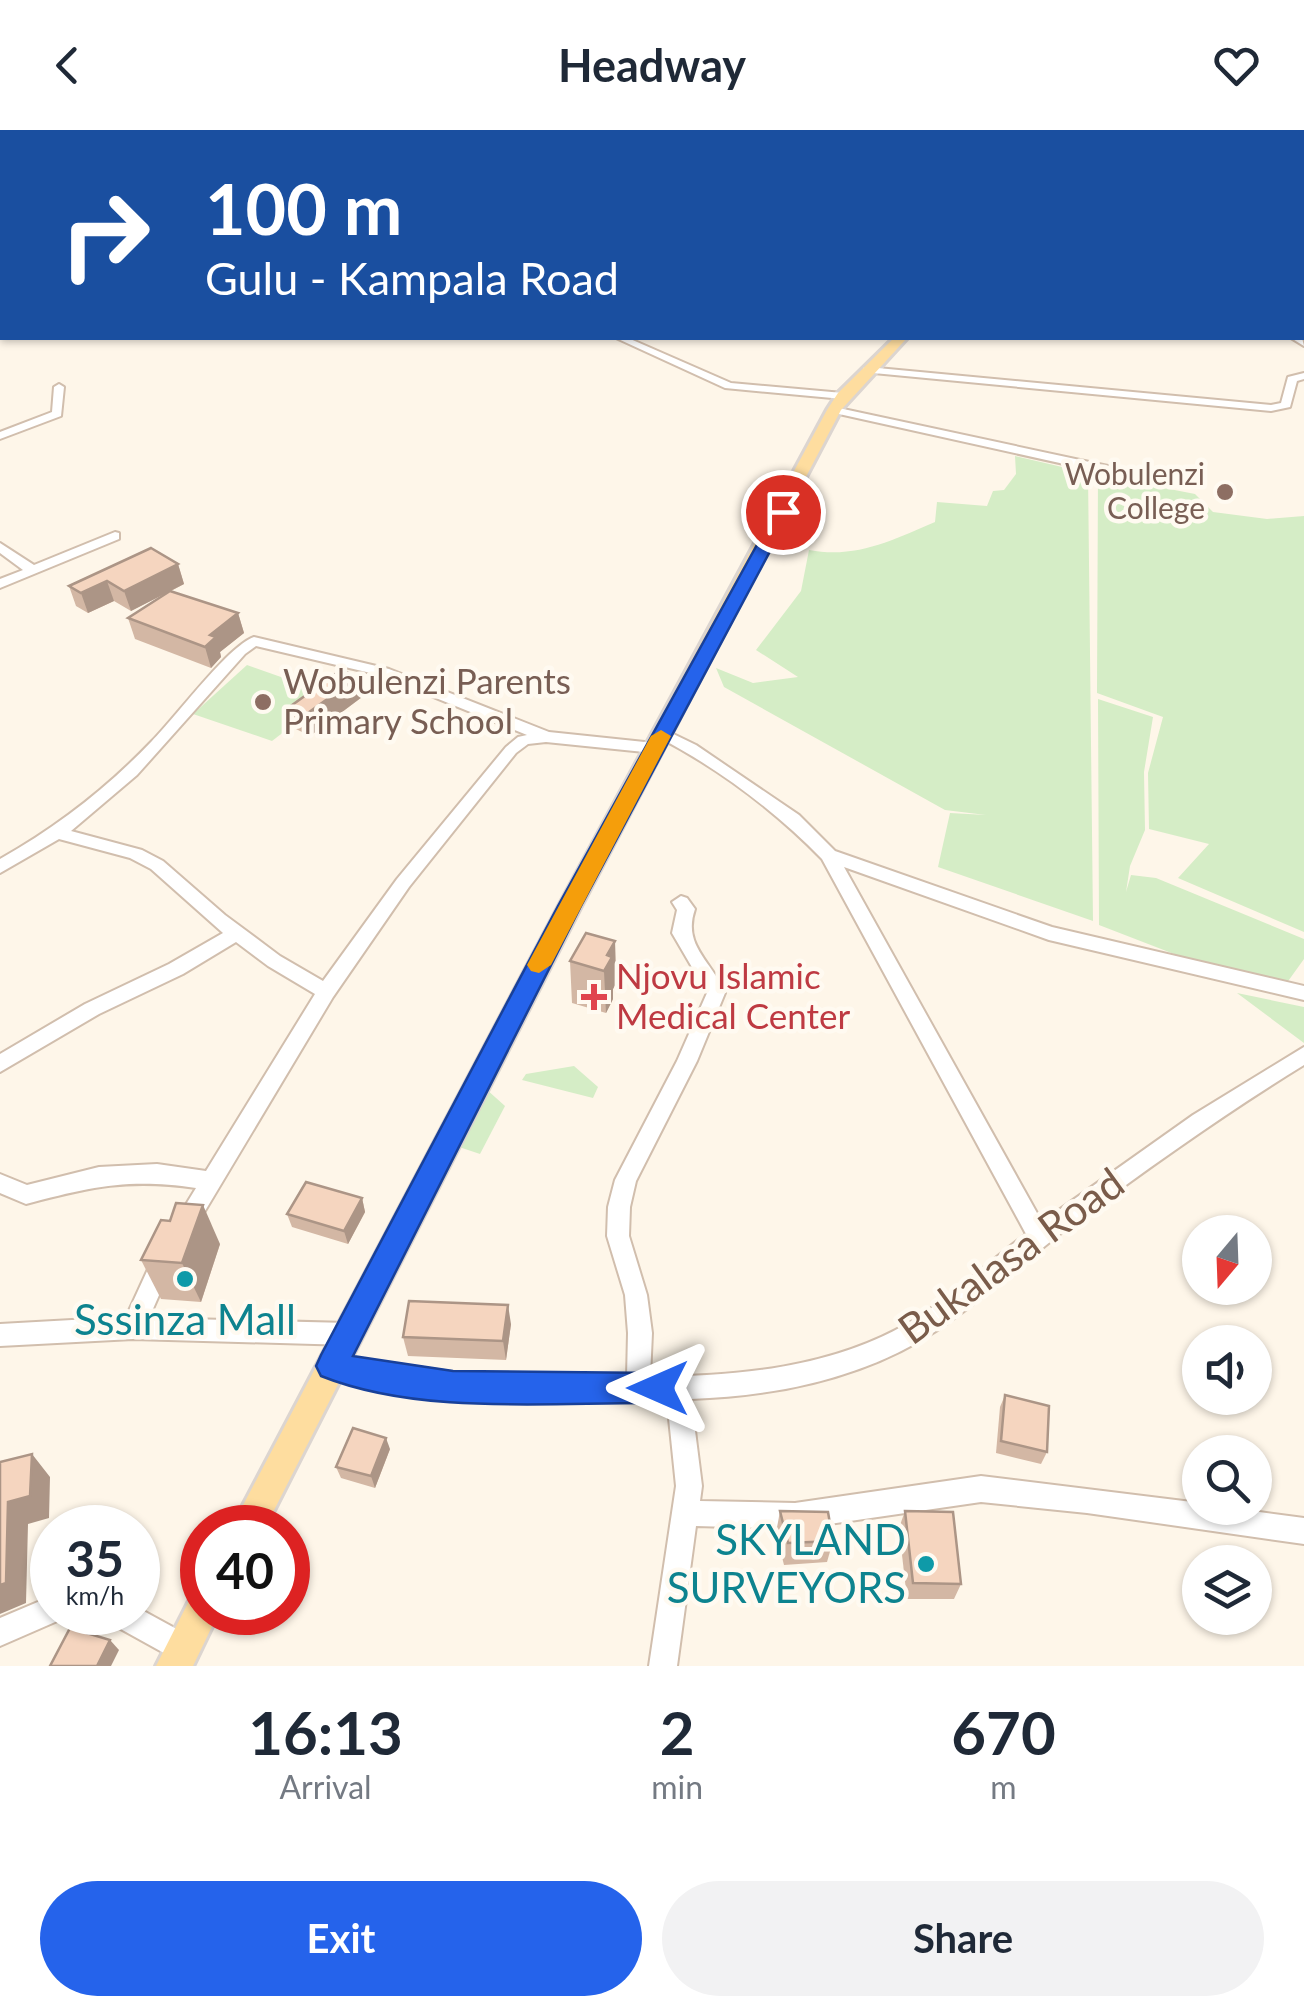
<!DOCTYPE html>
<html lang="en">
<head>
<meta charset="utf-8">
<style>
  body { margin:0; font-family:Lato,sans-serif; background:#f2f2f3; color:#1f2937; height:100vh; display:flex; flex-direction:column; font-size:38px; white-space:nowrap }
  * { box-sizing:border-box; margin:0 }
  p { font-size:32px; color:#747a83 }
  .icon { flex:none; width:55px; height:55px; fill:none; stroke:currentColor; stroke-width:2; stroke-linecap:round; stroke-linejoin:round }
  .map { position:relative; height:1536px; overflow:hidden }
  .details { display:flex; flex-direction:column; background:#fff; flex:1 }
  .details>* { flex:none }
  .hud { position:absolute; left:0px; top:0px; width:1305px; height:210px; box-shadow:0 2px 8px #0004; background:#1a4fa0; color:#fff; overflow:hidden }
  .needle { width:65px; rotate:199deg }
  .controls { position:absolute; left:1182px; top:1085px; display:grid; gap:20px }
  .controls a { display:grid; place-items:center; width:90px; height:90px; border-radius:50%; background:#fff; box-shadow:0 2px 8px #0004; font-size:50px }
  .speed { position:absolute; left:30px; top:1375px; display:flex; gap:20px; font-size:50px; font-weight:700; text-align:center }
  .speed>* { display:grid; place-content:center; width:130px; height:130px; border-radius:50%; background:#fff; box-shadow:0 2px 8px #0004; line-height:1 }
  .speed small { font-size:25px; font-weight:400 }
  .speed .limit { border:15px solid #d22; background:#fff; color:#111 }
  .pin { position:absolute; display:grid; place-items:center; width:85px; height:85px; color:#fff; margin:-42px; border:5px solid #fff; border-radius:50%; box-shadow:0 2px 10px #0007 }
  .me { position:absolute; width:110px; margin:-55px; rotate:270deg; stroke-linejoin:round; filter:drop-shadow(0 0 8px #0008) }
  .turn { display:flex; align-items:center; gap:35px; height:210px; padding:0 40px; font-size:45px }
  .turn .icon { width:130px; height:130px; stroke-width:2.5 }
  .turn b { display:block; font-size:70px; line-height:85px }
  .eta { display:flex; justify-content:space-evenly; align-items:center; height:170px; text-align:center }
  .eta b { font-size:60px; font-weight:700; line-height:70px }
  .action { display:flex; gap:20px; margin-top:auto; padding:20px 40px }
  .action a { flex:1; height:115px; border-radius:60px; background:#2563eb; color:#fff; font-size:40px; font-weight:700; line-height:115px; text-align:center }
  .action a+a { background:#f2f2f3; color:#1f2937 }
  header { display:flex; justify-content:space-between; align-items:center; height:130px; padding:0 40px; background:#fff; font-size:45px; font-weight:700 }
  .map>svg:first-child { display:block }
  .green { fill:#d5edc6 }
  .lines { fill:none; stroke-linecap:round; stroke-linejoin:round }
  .minor-casing { stroke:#d1bead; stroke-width:4 }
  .major-casing { stroke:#dcd5d0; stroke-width:6 }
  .minor { fill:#fff; fill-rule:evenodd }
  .major { fill:#fedd9f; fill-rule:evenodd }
  .wall { fill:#d3b7a4 }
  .shaded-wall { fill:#ac9586 }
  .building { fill:#f5d5bf; stroke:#ac9586; stroke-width:2.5 }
  .route { fill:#2563eb; stroke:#184099; stroke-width:2.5 }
  .slow { fill:#f59e0b }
  .education-dot { fill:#8d6e63; stroke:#fffaf1; stroke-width:4 }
  .health-dot { fill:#e0444e; stroke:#fffaf1; stroke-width:4 }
  .culture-dot { fill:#0f9aa8; stroke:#fffaf1; stroke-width:4 }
  .labels { text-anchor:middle; stroke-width:9; stroke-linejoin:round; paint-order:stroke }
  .far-education-label { font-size:30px; fill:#785e54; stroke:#fffaf1; text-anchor:end }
  .education-label { font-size:35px; fill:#785e54; stroke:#fffaf1; text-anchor:start }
  .health-label { font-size:35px; fill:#be3a42; stroke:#fffaf1; text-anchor:start }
  .near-street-label { font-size:42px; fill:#7a5c4a; stroke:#fffaf1 }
  .near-culture-label { font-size:42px; fill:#0d838f; stroke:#fffaf1 }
</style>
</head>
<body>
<header><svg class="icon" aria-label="back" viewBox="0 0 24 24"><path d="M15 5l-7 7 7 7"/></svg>Headway<svg class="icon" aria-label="heart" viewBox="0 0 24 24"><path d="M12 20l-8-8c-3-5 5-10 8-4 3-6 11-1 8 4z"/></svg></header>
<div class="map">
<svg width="1304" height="1536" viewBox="0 0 1304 1536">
  <rect width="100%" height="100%" fill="#fef6e9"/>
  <g class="green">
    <path d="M1015,326L1088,343L1093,791L938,737L950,683L986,685L945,680L724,557L716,538L753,553L798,547L756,520L801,461L809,420C856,429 893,410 935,392L937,372L987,376L993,361L1004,360L1016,344Z"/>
    <path d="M1098,345L1195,364L1213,382L1267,389L1304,386V802L1178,748L1209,714L1149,699L1148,643L1163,587L1097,563Z"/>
    <path d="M247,535L332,565L272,611L193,584Z"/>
    <path d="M1098,569L1153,587L1144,642L1145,700L1130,736L1126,762L1131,745L1156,748L1304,809V829L1286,854L1187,829L1099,795Z"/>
    <path d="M1237,863L1304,877V913Z"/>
    <path d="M574,936L598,957L593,968L522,950L526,944Z"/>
    <path d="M486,959L505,976L480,1024L456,1016Z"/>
  </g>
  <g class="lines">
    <g class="minor-casing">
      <g id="minor">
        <rect x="1302" y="149" width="2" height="6"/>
        <path d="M616,208H628L731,253L843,263L848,266L843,269L725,258Z"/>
        <path d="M1291,208H1302L1304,216Z"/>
        <path d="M867,237L1271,275L1281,273L1288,247L1304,243V249L1297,251L1290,277L1271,281L863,242V238Z"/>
        <path d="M59,254L64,257L61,286L0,309V302L52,282L54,257Z"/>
        <path d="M834,277L1136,342L1142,346L1136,350L830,282V278Z"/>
        <path d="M115,402L119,403V409L0,458V449L23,440L0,423V413L34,435Z"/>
        <path d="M254,507L389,539L549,602L654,613L662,618L654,623L546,612L528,614L516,623L409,757L333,867L193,1101L185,1104L177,1101L174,1094L196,1058C128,1048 91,1057 26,1074L0,1063V1044L27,1055L99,1037L157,1034L206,1041L315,864L268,836L236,812L183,844L99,884L0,942V924L85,874L169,834L223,803L151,739L130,728L59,709L0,743V729C57,697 107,658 152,611C176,587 227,517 254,507ZM256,516L379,545L527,605L518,607L506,617L397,749L323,851L280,826L225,785L163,731L142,720L71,701L137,645L245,524Z"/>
        <path d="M663,599L696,615L799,685L835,721L1052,797L1304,856V870L1049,810L844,737L1042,1092L1193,985L1304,917V935C1226,983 1151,1036 1077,1091C1030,1126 987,1167 939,1199C866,1248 777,1266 691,1269L702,1356L700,1371L795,1373L981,1346L1200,1373V1378H1230L1304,1388V1414L1087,1383L981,1372L795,1399L696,1396L677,1536H649L676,1356L667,1269C581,1272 492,1271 406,1260C379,1257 349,1254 324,1244L320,1236L324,1228L332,1225L452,1242L627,1247L628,1203L625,1165L607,1106L608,1077L615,1050L677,931L707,863L672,803L677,780L672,772L681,766L687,768L695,779C682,816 712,831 725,863L697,931L636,1051L630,1077L629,1106L647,1165L652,1203L650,1247C738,1246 832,1238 910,1192C952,1167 987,1133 1026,1104L822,729C775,681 718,638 658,607L655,604Z"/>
        <path d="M162,1123L170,1126L173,1133L149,1188L349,1193L357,1196L361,1204L357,1212L349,1215L133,1209L0,1216V1194L126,1187L154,1126Z"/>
        <path d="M52,1466V1482H64L62,1489L0,1516V1488Z"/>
        <path d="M138,1478L193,1508L197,1518L193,1528L183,1532L173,1528L108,1492L105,1482H138Z"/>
      </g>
    </g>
    <g class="major-casing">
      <g id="major">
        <rect x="1302" y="24" width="2" height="6"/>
        <path d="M894,208H907L841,280L581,776L265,1398H231L559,776L827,280L838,263Z"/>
        <path d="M202,1464V1482H219L193,1536H156L190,1469Z"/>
      </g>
    </g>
    <use href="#minor" class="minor"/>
    <use href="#major" class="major"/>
  </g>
  <g class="wall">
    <path d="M178,434L184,454L171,461L238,483L244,503L220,522L221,527L211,538L135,509L128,488L164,464L131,481L114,471L88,483L76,476L69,456Z"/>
    <path d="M362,567L310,606L294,598L288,578Z"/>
    <path d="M615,811L616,853L613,859V869L606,883L572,873L570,831Z"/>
    <path d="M362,1068L365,1082L348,1114L292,1097L287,1084Z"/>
    <path d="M220,1114L201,1172L161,1169L141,1130Z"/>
    <path d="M511,1194L506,1230L408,1226L403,1207Z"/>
    <path d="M1005,1265L1047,1322L1041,1334L996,1323L1000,1277Z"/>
    <path d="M390,1319L375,1358L341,1348L336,1337Z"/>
    <path d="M780,1381L833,1411L827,1432L784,1435L776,1403Z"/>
    <path d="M905,1381L961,1454L954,1469H907L899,1398Z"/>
  </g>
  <g class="shaded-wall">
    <path d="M178,434L184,454L131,481L124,461Z"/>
    <path d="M107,451L114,471L88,483L81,463Z"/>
    <path d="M238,483L244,503L220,522L221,527L211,538L205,517L210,505Z"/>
    <path d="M358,547L362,567L310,606L305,585Z"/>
    <path d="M615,811L616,853L613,859V869L606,883L604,841L607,825Z"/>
    <path d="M362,1068L365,1082L348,1114L344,1101Z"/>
    <path d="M203,1075L220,1114L201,1172L182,1133Z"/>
    <path d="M508,1175L511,1194L506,1230L503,1211Z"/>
    <path d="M386,1308L390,1319L375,1358L371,1346Z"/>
    <path d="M32,1324L50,1347L49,1388L28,1394L26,1473L0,1484V1455L8,1372Z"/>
    <path d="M110,1510L119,1520L111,1536H97Z"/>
  </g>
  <g class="building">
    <path d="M151,418L178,434L124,461L107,451L81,463L69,456Z"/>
    <path d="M170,461L238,483L210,505L216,507L205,517L128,488Z"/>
    <path d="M341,540L358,547L305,585L288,578Z"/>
    <path d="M586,803L615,811L607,825L612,827L604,841L570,831Z"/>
    <path d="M306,1052L362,1068L344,1101L287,1084Z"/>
    <path d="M176,1073L203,1075L182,1133L141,1130L161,1090L170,1091Z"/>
    <path d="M409,1171L508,1175L503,1211L403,1207Z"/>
    <path d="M1005,1265L1049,1276L1047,1322L1001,1311Z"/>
    <path d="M353,1298L386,1308L371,1346L336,1337Z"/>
    <path d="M32,1324L30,1366L8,1372L6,1453L0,1455V1332Z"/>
    <path d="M780,1381L828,1382L833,1411L788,1413Z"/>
    <path d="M905,1381L953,1382L961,1454L913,1453Z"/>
    <path d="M70,1498L110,1510L97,1536H50Z"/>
  </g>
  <path class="route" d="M783,377L791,382L581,776L353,1226L453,1241L658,1243L669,1247L674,1258L669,1268L658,1273C552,1272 421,1286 321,1246L316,1236L321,1225L558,776L775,382Z"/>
  <path class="slow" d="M661,600L671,606L551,835L539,843L531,841L527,835L651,606Z"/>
  <g class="education-dot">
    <circle cx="1225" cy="362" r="10"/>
    <circle cx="263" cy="572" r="10"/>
  </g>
  <path class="health-dot" d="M589 852h10v10h10v10h-10v10h-10v-10h-10v-10h10z"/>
  <g class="culture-dot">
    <circle cx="185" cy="1149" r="10"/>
    <circle cx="926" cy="1434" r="10"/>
  </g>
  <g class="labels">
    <g class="far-education-label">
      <text x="1205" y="355">Wobulenzi<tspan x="1205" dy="34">College</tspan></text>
    </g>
    <g class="education-label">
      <text x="283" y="564">Wobulenzi Parents<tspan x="283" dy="40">Primary School</tspan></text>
    </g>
    <g class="health-label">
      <text x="616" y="859">Njovu Islamic<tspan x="616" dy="40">Medical Center</tspan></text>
    </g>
    <g class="near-street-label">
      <text transform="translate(1011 1126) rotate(-36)" y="15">Bukalasa Road</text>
    </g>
    <g class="near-culture-label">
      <text x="185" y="1205">Sssinza Mall</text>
      <text x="906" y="1425" text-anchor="end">SKYLAND<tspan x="906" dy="48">SURVEYORS</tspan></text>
    </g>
  </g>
</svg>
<div class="controls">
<a><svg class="needle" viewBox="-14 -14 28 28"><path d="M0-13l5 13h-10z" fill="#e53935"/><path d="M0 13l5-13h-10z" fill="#747a83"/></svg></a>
<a><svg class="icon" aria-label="sound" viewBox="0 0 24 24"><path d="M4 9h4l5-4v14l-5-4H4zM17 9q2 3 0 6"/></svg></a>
<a><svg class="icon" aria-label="search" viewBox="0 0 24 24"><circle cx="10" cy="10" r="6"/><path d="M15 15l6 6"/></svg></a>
<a><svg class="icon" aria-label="layers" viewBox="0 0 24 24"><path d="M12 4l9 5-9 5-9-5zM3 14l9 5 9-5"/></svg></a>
</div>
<div class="speed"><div>35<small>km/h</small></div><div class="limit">40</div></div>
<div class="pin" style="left:783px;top:382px;background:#d93025"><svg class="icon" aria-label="arrive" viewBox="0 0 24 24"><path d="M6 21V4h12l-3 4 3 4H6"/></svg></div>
<svg class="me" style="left:658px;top:1258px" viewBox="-20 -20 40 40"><path d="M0-17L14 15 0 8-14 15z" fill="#2563eb" stroke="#fff" stroke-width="4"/></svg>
<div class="hud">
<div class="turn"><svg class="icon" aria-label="right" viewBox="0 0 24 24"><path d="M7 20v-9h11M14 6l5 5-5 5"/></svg><div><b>100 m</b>Gulu - Kampala Road</div></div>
</div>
</div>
<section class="details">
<div class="eta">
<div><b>16:13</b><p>Arrival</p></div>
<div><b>2</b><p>min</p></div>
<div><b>670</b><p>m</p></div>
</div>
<div class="action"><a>Exit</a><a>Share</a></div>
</section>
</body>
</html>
